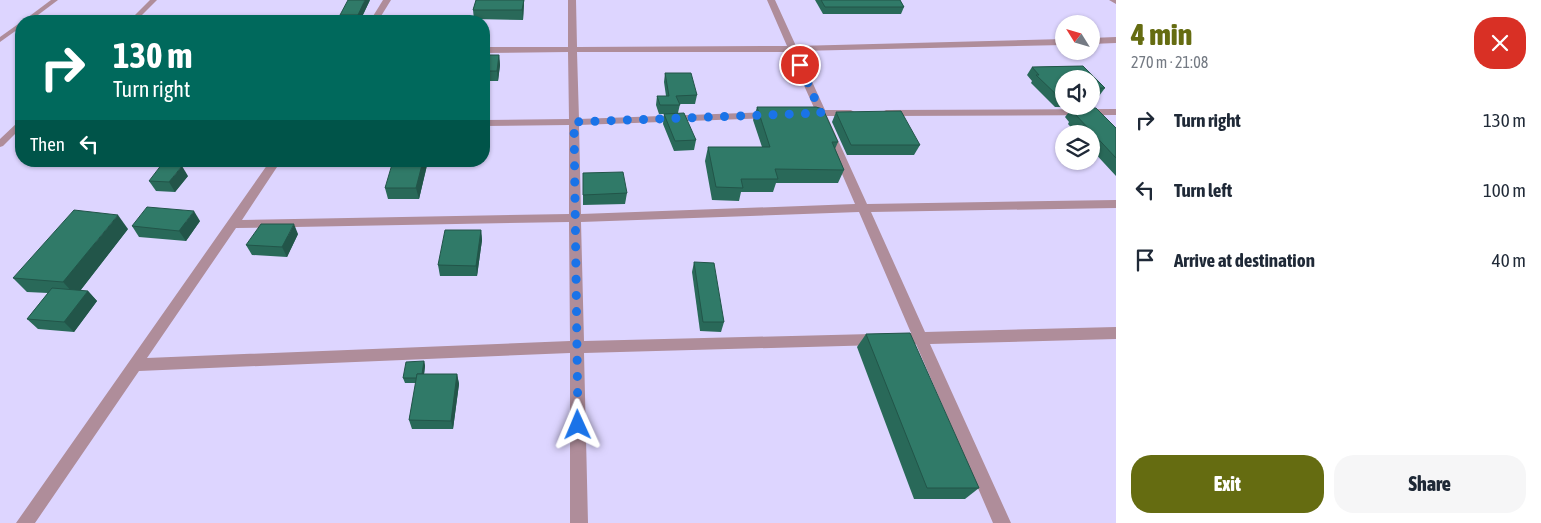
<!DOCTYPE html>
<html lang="en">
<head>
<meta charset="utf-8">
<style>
  body { margin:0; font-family:"Asap Condensed",sans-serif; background:#f6f6f7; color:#1f2937; height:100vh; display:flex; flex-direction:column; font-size:19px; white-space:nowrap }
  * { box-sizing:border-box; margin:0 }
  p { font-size:16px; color:#747a83 }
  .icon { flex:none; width:28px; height:28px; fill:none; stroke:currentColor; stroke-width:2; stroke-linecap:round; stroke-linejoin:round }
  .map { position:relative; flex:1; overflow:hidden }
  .drawer { display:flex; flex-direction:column; background:#fff; width:425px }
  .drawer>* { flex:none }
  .banner { position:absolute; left:15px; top:15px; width:475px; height:152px; border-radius:20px; box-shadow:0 1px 4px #0004; background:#00695c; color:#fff; overflow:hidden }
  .needle { width:32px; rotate:307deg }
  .tools { position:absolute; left:1055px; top:15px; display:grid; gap:10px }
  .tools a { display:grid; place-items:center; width:45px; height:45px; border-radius:50%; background:#fff; box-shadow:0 1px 4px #0004; font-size:25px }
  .pin { position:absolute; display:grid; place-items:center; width:42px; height:42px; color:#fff; margin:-21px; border:2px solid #fff; border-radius:50%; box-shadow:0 1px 5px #0007 }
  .me { position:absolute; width:55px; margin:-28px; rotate:359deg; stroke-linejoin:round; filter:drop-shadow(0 0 4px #0008) }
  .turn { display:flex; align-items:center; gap:18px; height:105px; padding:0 15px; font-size:22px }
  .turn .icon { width:65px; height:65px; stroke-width:2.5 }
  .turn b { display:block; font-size:35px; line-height:42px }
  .then { display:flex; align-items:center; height:48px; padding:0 15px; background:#0003; gap:10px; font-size:19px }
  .round { display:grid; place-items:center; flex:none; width:52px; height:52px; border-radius:20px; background:#f6f6f7 }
  .summary { display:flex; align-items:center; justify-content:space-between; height:85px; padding:0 15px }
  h1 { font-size:30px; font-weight:800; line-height:38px; color:#656c11 }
  .button { display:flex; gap:10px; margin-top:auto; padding:10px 15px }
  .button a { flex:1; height:58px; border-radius:20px; background:#656c11; color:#fff; font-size:20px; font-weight:800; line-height:58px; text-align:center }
  .button a+a { background:#f6f6f7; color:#1f2937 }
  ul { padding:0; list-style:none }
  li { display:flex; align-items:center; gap:15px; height:70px; padding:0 15px }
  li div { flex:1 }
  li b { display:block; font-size:19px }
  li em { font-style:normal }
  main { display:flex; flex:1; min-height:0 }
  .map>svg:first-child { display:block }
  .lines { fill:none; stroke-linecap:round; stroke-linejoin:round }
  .lane { fill:#af8d9a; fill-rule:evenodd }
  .street { fill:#af8d9a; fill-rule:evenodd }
  .wall { fill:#296959 }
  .shaded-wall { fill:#225549 }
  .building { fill:#307a68; stroke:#225549 }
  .route { stroke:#1a73e8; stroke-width:9; stroke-dasharray:0 16.2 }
</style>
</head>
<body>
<main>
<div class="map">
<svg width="1116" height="523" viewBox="0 0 1116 523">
  <rect width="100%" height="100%" fill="#ddd5ff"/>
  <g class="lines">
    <g class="lane">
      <path d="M51,0H58L30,21H23Z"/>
      <path d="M150,0H157L136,21H129Z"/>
      <path d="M21,22V27L0,42V37Z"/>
      <path d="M18,122H21V128L3,146L0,147V139Z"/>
    </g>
    <g class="street">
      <path d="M383,0H391L378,21H370Z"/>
      <path d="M568,0H576L577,47L787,46L767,0H775L796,46L1064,39V45L798,51L825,110H851L856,113L851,116H827L867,204L1116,200V208L871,212L925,332L1116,327V339L930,344L1011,523H993L916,344L584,353L588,523H570V353L139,371L35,523H16L270,161H281L242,220L569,214V125L484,126V120L569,119L568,52L484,53V47H568ZM577,52H789L815,110L806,111L804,113L809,116H817L855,204L581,214L579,125L771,118L776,115L771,112L579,119ZM859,212L911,333L584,341L581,222ZM569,222L570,341L147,358L236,228Z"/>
      <path d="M1109,0H1116V4Z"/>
      <path d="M1116,37V43L1091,44V38Z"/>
      <path d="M1116,109V115L886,116L881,113L886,110Z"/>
    </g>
  </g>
  <g class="wall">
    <path d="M370,0L360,21H342L340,15Z"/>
    <path d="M476,0H524L523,20L474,19L473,10Z"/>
    <path d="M815,0H900L904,7L901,14H823Z"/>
    <path d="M484,55H499L500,65L498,81H484Z"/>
    <path d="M1083,66L1105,88L1099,96H1091V79H1064V106H1080V107H1055L1031,83L1032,81L1027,75L1032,67Z"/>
    <path d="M665,73L697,95L695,104H680L678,113L696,140L694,150L674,151L663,124L664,114H659L656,105L657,96H666L664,82Z"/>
    <path d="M757,107L838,142L835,149L844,170L838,183H776L773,192H741L739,201L712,200L705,161L708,147H762L753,120Z"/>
    <path d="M1072,108L1116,128V176L1091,149V134H1077L1068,124L1069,122L1065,117Z"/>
    <path d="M836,112L920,145L914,155H847L832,122Z"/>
    <path d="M428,161L419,199H388L385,188Z"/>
    <path d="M583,173L627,193L625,204L583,205Z"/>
    <path d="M188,176L175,192L156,191L149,181Z"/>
    <path d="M200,221L186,241L139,237L132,226Z"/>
    <path d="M128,229L80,291H88L97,301L74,332L38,329L27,319L48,293L27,292L13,278Z"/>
    <path d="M481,230L482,240L477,276H440L438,265Z"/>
    <path d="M298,234L287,257L252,255L246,245Z"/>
    <path d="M694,262L724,322L721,332L700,331L692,272Z"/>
    <path d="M866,334L979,488L965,499H914L857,347Z"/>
    <path d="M424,361L425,366L424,374H457L459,384L453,429H412L409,420L416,383H405L403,378Z"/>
  </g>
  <g class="shaded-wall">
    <path d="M365,0H370L360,21L358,15Z"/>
    <path d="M524,0V4L523,20L522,10Z"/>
    <path d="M499,55L500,65L498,81L497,71Z"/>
    <path d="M423,161H428L419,199L416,188Z"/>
    <path d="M182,166L188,176L175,192L169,182Z"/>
    <path d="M194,211L200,221L186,241L179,231Z"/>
    <path d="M118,215L128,229L76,296L63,282Z"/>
    <path d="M294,224L298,234L287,257L282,247Z"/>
    <path d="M481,230L482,240L477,276L476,266Z"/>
    <path d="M88,291L97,301L74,332L64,322Z"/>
    <path d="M424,361L425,366L423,383L421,378Z"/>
    <path d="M457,374L459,384L453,429L451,421Z"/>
  </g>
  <g class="building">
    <path d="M348,0H365L358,15H340Z"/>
    <path d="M476,0H524L522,10H473Z"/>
    <path d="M821,0H900L904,7H825Z"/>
    <path d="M484,55H499L497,71H484Z"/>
    <path d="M1083,66L1105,88H1091V79H1064V99H1061L1036,75H1039L1032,67Z"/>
    <path d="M665,73H691L697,95L676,96L680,105H660L657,96H669Z"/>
    <path d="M757,107H816L823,109L838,142H832L844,170L775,169L778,179H741L743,188L716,187L708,147H770Z"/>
    <path d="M1072,108H1096L1116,128V158L1075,114H1078Z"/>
    <path d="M901,111L920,145H851L836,112Z"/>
    <path d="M684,113L696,140L675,141L664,114Z"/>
    <path d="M393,161H423L416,188H385Z"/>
    <path d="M162,164L182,166L169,182L149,181Z"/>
    <path d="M623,172L627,193L583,195V173Z"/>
    <path d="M147,207L194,211L179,231L132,226Z"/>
    <path d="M74,210L118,215L63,282L13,278Z"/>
    <path d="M261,224H294L282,247L246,245Z"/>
    <path d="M445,230H481L476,266L438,265Z"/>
    <path d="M694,262L714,263L724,322H703Z"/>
    <path d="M52,288L88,291L64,322L27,319Z"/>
    <path d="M910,333L979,488H927L866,334Z"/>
    <path d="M424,361L422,374H417V378H403L406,362Z"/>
    <path d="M417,374H457L451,421L409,420Z"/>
  </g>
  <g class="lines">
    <path class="route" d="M578,425L574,122L821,113L800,65"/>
  </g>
</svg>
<div class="tools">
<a><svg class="needle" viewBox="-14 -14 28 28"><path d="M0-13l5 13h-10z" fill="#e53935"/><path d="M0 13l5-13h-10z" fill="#747a83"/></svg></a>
<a><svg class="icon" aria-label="sound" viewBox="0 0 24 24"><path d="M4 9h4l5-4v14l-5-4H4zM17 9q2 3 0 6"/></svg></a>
<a><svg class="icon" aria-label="layers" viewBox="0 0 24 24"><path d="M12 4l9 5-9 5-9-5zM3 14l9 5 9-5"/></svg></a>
</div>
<div class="pin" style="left:800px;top:65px;background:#d93025"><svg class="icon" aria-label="arrive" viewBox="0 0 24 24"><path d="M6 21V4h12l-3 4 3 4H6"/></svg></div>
<svg class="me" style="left:578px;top:425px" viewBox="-20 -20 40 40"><path d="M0-17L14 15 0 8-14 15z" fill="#1a73e8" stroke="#fff" stroke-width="4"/></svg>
<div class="banner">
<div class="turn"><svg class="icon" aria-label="right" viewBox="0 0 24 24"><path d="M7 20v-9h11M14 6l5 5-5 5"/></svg><div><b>130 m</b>Turn right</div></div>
<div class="then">Then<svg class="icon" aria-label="left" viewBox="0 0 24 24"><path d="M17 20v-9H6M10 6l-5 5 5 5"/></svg></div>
</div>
</div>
<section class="drawer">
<div class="summary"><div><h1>4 min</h1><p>270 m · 21:08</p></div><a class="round" style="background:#d93025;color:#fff"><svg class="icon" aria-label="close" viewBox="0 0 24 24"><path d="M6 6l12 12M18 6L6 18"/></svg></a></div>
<ul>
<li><svg class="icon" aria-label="right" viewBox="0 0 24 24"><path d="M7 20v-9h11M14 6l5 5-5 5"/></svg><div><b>Turn right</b></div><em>130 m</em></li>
<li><svg class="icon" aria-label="left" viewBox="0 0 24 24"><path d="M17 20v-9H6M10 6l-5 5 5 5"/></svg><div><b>Turn left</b></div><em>100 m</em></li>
<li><svg class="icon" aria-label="arrive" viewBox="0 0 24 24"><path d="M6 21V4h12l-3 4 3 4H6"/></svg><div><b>Arrive at destination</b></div><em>40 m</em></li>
</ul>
<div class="button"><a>Exit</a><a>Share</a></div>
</section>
</main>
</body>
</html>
